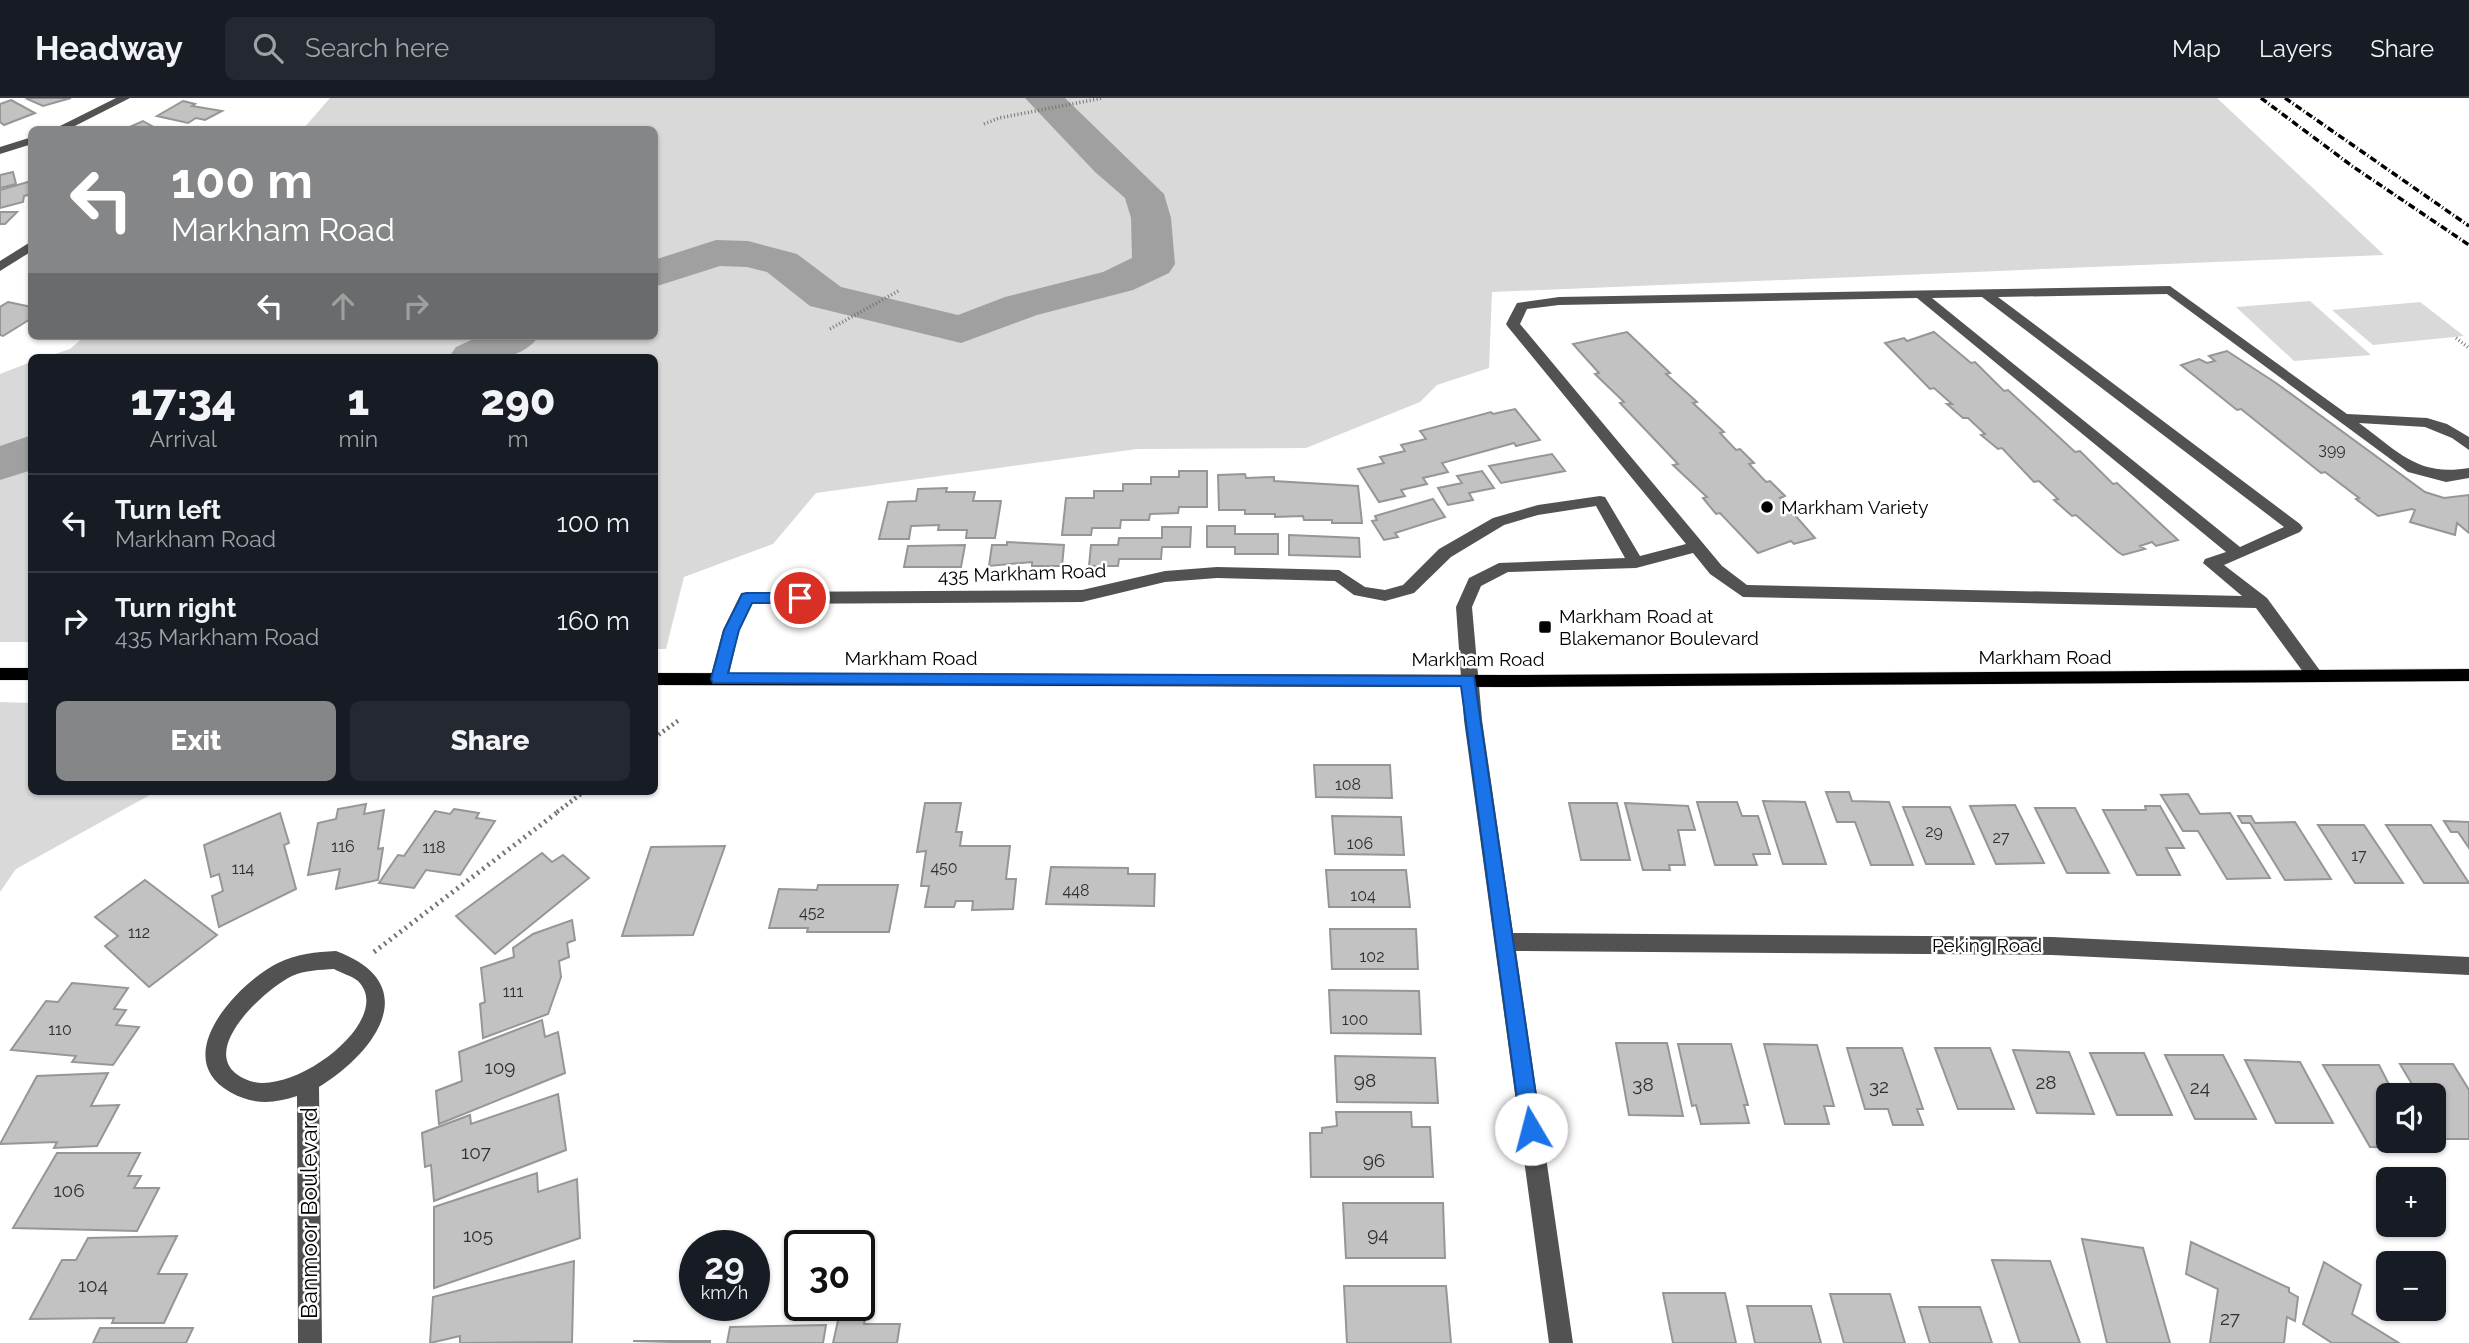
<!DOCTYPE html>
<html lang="en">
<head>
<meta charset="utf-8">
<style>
  body { margin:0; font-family:Raleway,sans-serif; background:#242831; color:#f1f3f6; height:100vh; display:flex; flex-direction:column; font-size:26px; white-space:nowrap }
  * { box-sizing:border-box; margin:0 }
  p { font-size:23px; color:#9ea1a6 }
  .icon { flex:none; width:38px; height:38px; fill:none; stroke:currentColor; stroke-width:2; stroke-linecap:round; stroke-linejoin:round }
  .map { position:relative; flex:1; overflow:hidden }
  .sheet { position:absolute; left:28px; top:256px; width:630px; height:441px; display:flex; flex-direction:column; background:#171b24; border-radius:10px; box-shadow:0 2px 5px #0004 }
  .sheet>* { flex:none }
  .hud { position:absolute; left:28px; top:28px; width:630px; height:214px; border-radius:10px; box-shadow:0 2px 5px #0004; background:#858687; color:#fff; overflow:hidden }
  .buttons { position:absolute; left:2376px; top:985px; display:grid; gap:14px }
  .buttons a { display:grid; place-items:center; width:70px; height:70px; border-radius:10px; background:#171b24; box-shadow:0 2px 5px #0004; font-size:35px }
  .speed { position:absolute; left:679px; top:1132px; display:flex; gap:14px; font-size:35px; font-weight:700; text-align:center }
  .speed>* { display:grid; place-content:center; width:91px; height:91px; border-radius:50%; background:#171b24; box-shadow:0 2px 5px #0004; line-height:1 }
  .speed small { font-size:18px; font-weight:400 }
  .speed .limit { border:4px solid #111; border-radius:10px; background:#fff; color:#111 }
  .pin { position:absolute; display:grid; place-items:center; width:60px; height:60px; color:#fff; margin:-30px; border:4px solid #fff; border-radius:50%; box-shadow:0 2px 7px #0007 }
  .me { position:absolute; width:77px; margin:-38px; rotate:352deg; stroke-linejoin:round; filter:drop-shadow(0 0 5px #0008) }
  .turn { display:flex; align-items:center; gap:24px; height:147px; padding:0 28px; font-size:32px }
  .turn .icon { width:91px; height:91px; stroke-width:2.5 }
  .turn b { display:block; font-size:49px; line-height:60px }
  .lanes { display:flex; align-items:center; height:66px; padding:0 28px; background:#0003; justify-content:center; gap:35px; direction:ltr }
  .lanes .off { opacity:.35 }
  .eta { display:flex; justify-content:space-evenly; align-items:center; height:119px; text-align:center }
  .eta b { font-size:42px; font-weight:800; line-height:49px }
  .button { display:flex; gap:14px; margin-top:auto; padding:14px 28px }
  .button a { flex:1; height:80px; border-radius:10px; background:#858687; color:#fff; font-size:28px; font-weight:800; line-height:80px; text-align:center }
  .button a+a { background:#242831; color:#f1f3f6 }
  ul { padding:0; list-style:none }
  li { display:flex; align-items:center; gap:21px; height:98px; padding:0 28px; border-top:2px solid #363941 }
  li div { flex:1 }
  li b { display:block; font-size:26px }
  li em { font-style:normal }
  header { display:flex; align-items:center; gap:42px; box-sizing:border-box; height:98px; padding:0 35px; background:#171b24; border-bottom:2px solid #363941 }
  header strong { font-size:33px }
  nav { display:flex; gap:38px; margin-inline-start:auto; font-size:24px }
  .search { width:490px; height:63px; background:#242831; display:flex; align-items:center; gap:18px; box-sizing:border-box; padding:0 24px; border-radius:10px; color:#9ea1a6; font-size:26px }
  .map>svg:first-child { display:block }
  .green { fill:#d9d9d9 }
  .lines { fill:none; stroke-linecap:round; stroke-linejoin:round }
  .river { fill:#a0a0a0; fill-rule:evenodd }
  .building { fill:#c2c2c2; stroke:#969696; stroke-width:2 }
  .major-casing { stroke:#dbdbdb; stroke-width:1 }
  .path-far2 { stroke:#747474; stroke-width:3.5; stroke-dasharray:1 2.5; stroke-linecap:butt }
  .path-far1 { stroke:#747474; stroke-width:4.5; stroke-dasharray:2 3.5; stroke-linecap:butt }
  .path { stroke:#747474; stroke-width:5; stroke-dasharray:2 4.5; stroke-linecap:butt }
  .minor { fill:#525252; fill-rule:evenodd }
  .major { fill:#000; fill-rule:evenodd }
  .rail { stroke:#000; stroke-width:3.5; stroke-dasharray:7 2.5 1 2.5; stroke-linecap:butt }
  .route { fill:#1a73e8; stroke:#114b97; stroke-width:2 }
  .poi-dot { fill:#000; stroke:#fff; stroke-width:2.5 }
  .labels { text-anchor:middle; stroke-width:5; stroke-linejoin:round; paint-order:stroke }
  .number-label { font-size:16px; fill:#303030 }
  .poi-label { font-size:19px; fill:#000; stroke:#fff; text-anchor:start }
  .street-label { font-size:19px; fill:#000; stroke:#fff }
  .near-number-label { font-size:19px; fill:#303030 }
  .near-street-label { font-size:23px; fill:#000; stroke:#fff }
</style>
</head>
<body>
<header>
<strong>Headway</strong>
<div class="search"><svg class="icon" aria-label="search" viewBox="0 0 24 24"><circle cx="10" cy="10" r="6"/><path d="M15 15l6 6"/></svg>Search here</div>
<nav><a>Map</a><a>Layers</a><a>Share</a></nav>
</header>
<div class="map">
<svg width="2469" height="1245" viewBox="0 0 2469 1245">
  <rect width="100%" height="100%" fill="#fff"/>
  <g class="green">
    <path d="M330,0H2217L2384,157L1492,194L1489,270L1437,287L1420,304L1306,350L1137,351L816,395L773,446L684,479L666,551H655L654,259H46L70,251L85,238H654V32L303,31Z"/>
    <path d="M2310,203L2371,257L2294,263L2236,209Z"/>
    <path d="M2420,204L2464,238L2373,247L2332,212Z"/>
    <path d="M31,264V544H0V276Z"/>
    <path d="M0,604L31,605L32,693H157L16,771L0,794Z"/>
  </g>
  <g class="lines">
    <g class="river">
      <path d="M1025,0H1065L1164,96L1171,120L1175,166L1169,175L1133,192L1037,217L961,245L810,208L767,174L747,169L720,168L654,189V162L716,142L748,143L797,156L841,189L958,217L1005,199L1103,174L1132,160L1131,120L1125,100L1095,74Z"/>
      <path d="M480,238H539C519,267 480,259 449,259L456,249Z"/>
      <path d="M32,337V372L0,382V348Z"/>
    </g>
  </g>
  <g class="building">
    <path d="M71,0L43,8L27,1L30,0Z"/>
    <path d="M11,2L35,15L4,27L0,24V6Z"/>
    <path d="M183,3L195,6L192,8L222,13L205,22L196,20L188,25L157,18Z"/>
    <path d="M143,23L159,32H123Z"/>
    <path d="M13,74L16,86L0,90V77Z"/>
    <path d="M31,83L32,96L24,98L23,104L0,110V92Z"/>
    <path d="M0,114H17L5,126H0Z"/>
    <path d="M8,204L32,209V220L3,238L0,237V209Z"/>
    <path d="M1627,234L1670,275L1666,276L1697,304L1693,305L1724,334L1720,335L1736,352L1740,351L1754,365L1749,366L1766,384L1770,383L1785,398L1780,400L1815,440L1794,446L1791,443L1758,455L1720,415L1716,416L1703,400L1707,399L1673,367L1678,366L1620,305L1624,304L1595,276L1599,275L1573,246Z"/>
    <path d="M1934,234L1971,265L1975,264L2004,293L2008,292L2075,354L2080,353L2113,386L2117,385L2178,442L2156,448L2152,444L2140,448L2145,451L2123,457L2118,454L2076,417L2072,418L2054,402L2058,401L2039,383L2034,384L2002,350L1998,351L1981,337L1985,336L1968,320H1963L1947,306H1952L1934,290L1930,291L1885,245L1904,240L1907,243Z"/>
    <path d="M2227,253L2276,285L2425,394L2444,400L2469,397V435L2457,425L2455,437L2410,424L2415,412L2412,411L2378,418L2356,401L2359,400L2325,374L2321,375L2241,311L2237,312L2181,267L2199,261L2207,265L2215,263L2209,258Z"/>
    <path d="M1515,311L1540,342L1516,348L1514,345L1442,365L1448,374L1423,380L1427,386L1401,392L1405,398L1379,404L1358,371L1384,365L1380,359L1405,353L1401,347L1426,341L1420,333L1491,314L1493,316Z"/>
    <path d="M1552,356L1565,373L1501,385L1489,368Z"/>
    <path d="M1179,373H1207V409H1179L1178,415L1150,416L1149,422H1121L1120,430H1092L1091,437H1062L1066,400H1094V393H1123V386H1151V379H1179Z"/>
    <path d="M1482,373L1494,390L1469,395L1473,402L1448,407L1438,390L1462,385L1457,378Z"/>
    <path d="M1245,376L1246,380L1274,379V383L1358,388L1362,425H1332V422H1304L1303,418L1275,419V416H1245V412H1219L1218,377Z"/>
    <path d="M947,390L946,394H975L973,403H1001L995,440H966L967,432H938L939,427L911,428L909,441H879L888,404L916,403L918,391Z"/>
    <path d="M1433,401L1445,419L1395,435L1398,439L1384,442L1372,423L1377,422L1375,418Z"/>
    <path d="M1207,428H1235V436H1278V456H1235V449H1207Z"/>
    <path d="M1162,429H1191L1190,449H1162L1161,461H1119L1118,468H1089L1091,447H1118L1119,440H1162Z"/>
    <path d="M1289,437L1359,440L1360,459L1289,457Z"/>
    <path d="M1007,444L1064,447L1062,468H1032V464L989,468L992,447H1007Z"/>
    <path d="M965,447L961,469H904L908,448Z"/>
    <path d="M1314,667H1390L1392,700L1316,699Z"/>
    <path d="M1826,694H1849L1852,703L1889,704L1913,767H1871L1855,724H1837Z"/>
    <path d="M2188,696L2200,716L2230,715L2270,780L2227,781L2198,733H2183L2161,697Z"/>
    <path d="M1763,703L1805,704L1826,766H1783Z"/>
    <path d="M1697,704H1737L1742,718H1758L1770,756H1753L1757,767H1715Z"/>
    <path d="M925,705H961L956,734H962L960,748H1010L1006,781H1016L1013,811L972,812L973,803H956L954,809H925L929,788H921L926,753L917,754Z"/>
    <path d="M1569,705H1617L1630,762H1581Z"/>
    <path d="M1625,705L1688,708L1695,732H1678L1685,767H1669L1670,772H1643Z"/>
    <path d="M366,706L364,716L384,712L378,751L383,750L378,782L336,791L340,771L308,777L318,725L336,721L338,711Z"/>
    <path d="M2015,707L2044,765L1996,766L1970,708Z"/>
    <path d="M2145,708H2160L2184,750H2166L2180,777H2137L2103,712H2146Z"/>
    <path d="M1903,709H1950L1974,766H1926Z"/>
    <path d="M2035,710H2075L2109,775H2067Z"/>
    <path d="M454,711L479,715L476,720L495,723L460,777L426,772L414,790L379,785L398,757L404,758L435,713L450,716Z"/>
    <path d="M280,715L289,745L284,747L296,791L219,829L212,798L223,793L219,776L211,779L204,747Z"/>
    <path d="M1332,718L1401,719L1404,757L1335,756Z"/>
    <path d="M2238,718H2251L2255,725L2295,724L2331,781L2285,782L2250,725H2242Z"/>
    <path d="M2444,723L2469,724V750L2458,734H2451Z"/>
    <path d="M2318,727H2364L2403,785H2355Z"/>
    <path d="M2386,727H2431L2469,785H2424Z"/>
    <path d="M725,748L693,837L622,838L651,749Z"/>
    <path d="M542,755L552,764L563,757L589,780L495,856L456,818Z"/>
    <path d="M1051,769L1128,770V776H1155L1154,808L1046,806Z"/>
    <path d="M1326,772H1406L1410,809H1329Z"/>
    <path d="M145,782L217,837L149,889L105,848L118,838L95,819Z"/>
    <path d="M818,787H898L889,834H807L808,830H769L779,791L817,792Z"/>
    <path d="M572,822L575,842L567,845L569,859L559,863L561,879L548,916L483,940L480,906L485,904L481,870L514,859L513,850L533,836Z"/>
    <path d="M1330,831H1416L1418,871H1332Z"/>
    <path d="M72,885L128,890L114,911L126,912L116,927L139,929L113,967L72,964L76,958L11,952L46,903L58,904Z"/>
    <path d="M1329,892L1419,893L1421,936L1331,935Z"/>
    <path d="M542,922L545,939L558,934L565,975L439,1026L436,993L462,983L459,954Z"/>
    <path d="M1616,945H1667L1683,1018L1629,1017Z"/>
    <path d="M1678,946H1731L1748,1007H1744L1749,1025L1701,1026L1696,1007L1692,1008Z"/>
    <path d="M1764,946L1817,947L1834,1008H1824L1829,1026H1785Z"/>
    <path d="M1847,950H1902L1923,1011H1917L1923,1027H1893L1888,1011H1865Z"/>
    <path d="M1935,950H1990L2014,1011H1958Z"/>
    <path d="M2013,952L2069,954L2094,1016L2037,1015Z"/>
    <path d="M2090,955H2144L2172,1017H2117Z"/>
    <path d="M2165,957H2223L2256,1021H2195Z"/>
    <path d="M1335,958L1435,960L1438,1005L1337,1004Z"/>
    <path d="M2245,962L2300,964L2333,1025H2276Z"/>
    <path d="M2400,966H2453L2469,992V1041H2445L2434,1023V998H2419Z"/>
    <path d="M2323,967H2379L2395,998H2389V1043H2419L2423,1050L2370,1049Z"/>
    <path d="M108,975L91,1008L119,1007L97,1048L54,1050L57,1044L0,1046L37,978Z"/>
    <path d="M558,996L566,1052L434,1103L431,1067L425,1069L422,1035L470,1017L471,1026Z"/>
    <path d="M1336,1014H1411L1412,1029H1430L1433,1079H1311L1310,1035H1322V1030L1337,1028Z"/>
    <path d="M57,1055H140L128,1078H141L134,1090H159L137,1133L13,1130Z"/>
    <path d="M537,1075L538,1094L577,1081L580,1140L434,1190V1109Z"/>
    <path d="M1343,1105H1443L1445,1160H1346Z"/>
    <path d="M177,1138L158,1176H187L164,1225H112L114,1220L30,1221L62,1162H76L88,1140Z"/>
    <path d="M2082,1141L2143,1150L2170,1245H2107Z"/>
    <path d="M2191,1144L2289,1190V1194L2298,1199L2295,1223L2287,1219L2284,1245H2210L2218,1191L2186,1176Z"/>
    <path d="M1992,1162L2050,1163L2080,1245H2020Z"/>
    <path d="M574,1163L572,1244L460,1245V1238L430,1245L433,1199Z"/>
    <path d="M2324,1164L2361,1187L2352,1216L2399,1245H2332L2303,1226Z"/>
    <path d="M1344,1188H1446L1451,1245H1347Z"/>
    <path d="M1663,1195H1725L1736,1245H1673Z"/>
    <path d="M1830,1196H1890L1905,1245H1844Z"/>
    <path d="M1747,1208H1811L1821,1245H1755Z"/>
    <path d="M841,1209H867L864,1226H900L897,1245H833Z"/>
    <path d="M1919,1209H1980L1992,1245H1930Z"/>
    <path d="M826,1227L823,1245H727L730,1229Z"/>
    <path d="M100,1230H193L186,1245H93Z"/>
    <path d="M633,1243H710V1245Z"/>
  </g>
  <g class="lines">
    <g class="major-casing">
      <g id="major">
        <rect x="0" y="570" width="32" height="12"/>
        <path d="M2469,571V583L1509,589L654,587V575L1509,577Z"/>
      </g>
    </g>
    <g class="path-far2">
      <path d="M984,26L999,20L1103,0"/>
      <path d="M830,231L900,192"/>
      <path d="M2456,240L2469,250"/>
    </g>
    <g class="path-far1">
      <path d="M654,640L679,622"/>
      <path d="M557,714L585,693"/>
    </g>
    <path class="path" d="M374,854L559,713"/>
    <g class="minor">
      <path d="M116,0H130L67,32H52Z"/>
      <path d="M32,39V46L0,56V49Z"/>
      <path d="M32,143V153L0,173V163Z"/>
      <path d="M2170,188L2347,316L2427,320L2447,326L2469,339V352L2452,340L2425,329L2359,325C2398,353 2417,379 2469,370V380L2446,384L2408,374L2167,196L1998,199L2300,426L2303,430L2300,434L2224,467L2267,500L2321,574L2324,578L2321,582H2309L2256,510L1743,499L1710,476L1693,455L1636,470L1508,474L1481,488L1472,509L1482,622L1513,835L2052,839L2469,859V877L2052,857L1516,853L1573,1245H1549L1464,622L1456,509L1469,480L1499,465L1625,460L1596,408L1538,417L1504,427L1451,459L1414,495L1385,503L1354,497L1335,483L1217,480L1165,484L1082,504L752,506L739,532L728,581L719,587L710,581L723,532L741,496L747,494L1082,492L1165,473L1217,469L1339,472L1365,489L1385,492L1403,487L1439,451L1493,420L1538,407L1600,398L1605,399L1640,458L1686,446L1508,229L1506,226L1517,205L1559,199ZM1982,199L2284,429L2240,449L1932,200ZM1917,200L2226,454L2205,461L2203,465L2242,498L1747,487L1722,468L1520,226L1527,211L1559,207Z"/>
      <path d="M336,853C425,886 376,954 319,989L322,1245H298L297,998C273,1006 253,1007 230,994C168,959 238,885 278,865C296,856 316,854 336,853ZM334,871C341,875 352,878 358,883C396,921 295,998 250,983C188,961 263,892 292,878C305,872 320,872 334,871Z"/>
    </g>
    <use href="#major" class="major"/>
    <g class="rail">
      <path d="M2261,0L2352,68L2469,147"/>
      <path d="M2285,0L2469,128"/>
    </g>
  </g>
  <path class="route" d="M747,495H800L807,500L800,505H752L739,532L728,575L1474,578L1541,1031L1538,1038L1531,1041L1523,1038L1521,1031L1461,588L713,585L711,581L724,532L742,496Z"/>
  <g class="poi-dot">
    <circle cx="1767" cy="409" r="7"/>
    <rect x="1538" y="522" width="14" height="14" rx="3.5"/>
  </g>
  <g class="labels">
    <g class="number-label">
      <text x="2332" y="357">399</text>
      <text x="1348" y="692">108</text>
      <text x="1934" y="739">29</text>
      <text x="2001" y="745">27</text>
      <text x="1360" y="751">106</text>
      <text x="343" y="754">116</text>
      <text x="434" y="755">118</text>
      <text x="2359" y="763">17</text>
      <text x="944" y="775">450</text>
      <text x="243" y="776">114</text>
      <text x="1076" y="798">448</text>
      <text x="1363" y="803">104</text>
      <text x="812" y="820">452</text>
      <text x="139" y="840">112</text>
      <text x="1372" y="864">102</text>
      <text x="513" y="899">111</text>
      <text x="1355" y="927">100</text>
      <text x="60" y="937">110</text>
    </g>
    <g class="poi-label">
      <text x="1781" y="416">Markham Variety</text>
      <text x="1559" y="525">Markham Road at<tspan x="1559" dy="22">Blakemanor Boulevard</tspan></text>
    </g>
    <g class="street-label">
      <text transform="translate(1022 475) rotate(-2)" y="7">435 Markham Road</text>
      <text x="2045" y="566">Markham Road</text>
      <text x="911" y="567">Markham Road</text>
      <text x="1478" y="568">Markham Road</text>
      <text x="1987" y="854">Peking Road</text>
    </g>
    <g class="near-number-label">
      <text x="500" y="976">109</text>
      <text x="1365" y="989">98</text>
      <text x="2046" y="991">28</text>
      <text x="1643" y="993">38</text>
      <text x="1879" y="995">32</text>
      <text x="2200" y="996">24</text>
      <text x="476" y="1061">107</text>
      <text x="1374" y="1069">96</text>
      <text x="69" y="1099">106</text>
      <text x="1378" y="1143">94</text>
      <text x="478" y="1144">105</text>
      <text x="93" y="1194">104</text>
      <text x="2230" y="1227">27</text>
    </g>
    <g class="near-street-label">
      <text transform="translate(309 1115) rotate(-90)" y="8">Banmoor Boulevard</text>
    </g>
  </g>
</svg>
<div class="buttons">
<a><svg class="icon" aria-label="sound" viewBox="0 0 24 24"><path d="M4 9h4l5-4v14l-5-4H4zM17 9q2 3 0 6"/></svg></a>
<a>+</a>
<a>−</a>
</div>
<div class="speed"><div>29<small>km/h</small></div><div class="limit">30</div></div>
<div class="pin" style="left:800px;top:500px;background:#d93025"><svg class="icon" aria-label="arrive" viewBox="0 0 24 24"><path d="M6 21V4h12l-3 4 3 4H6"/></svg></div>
<svg class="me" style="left:1531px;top:1031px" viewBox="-20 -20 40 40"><circle r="19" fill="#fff"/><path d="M0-13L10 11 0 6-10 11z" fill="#1a73e8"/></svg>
<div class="hud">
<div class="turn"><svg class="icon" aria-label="left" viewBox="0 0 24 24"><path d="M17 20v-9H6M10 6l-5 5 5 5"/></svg><div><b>100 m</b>Markham Road</div></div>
<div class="lanes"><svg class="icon" aria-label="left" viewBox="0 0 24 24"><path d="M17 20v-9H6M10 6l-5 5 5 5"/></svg><svg class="icon off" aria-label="ahead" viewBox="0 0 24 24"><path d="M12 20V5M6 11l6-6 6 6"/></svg><svg class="icon off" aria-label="right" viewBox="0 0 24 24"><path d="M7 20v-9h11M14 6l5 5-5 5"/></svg></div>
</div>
<section class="sheet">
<div class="eta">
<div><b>17:34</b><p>Arrival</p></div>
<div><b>1</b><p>min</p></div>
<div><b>290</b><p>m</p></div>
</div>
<ul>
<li><svg class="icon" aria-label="left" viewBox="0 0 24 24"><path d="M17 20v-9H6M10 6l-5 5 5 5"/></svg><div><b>Turn left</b><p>Markham Road</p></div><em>100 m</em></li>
<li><svg class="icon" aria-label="right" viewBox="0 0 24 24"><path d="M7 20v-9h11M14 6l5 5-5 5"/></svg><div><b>Turn right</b><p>435 Markham Road</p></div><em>160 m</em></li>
</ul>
<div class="button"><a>Exit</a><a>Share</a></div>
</section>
</div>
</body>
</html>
